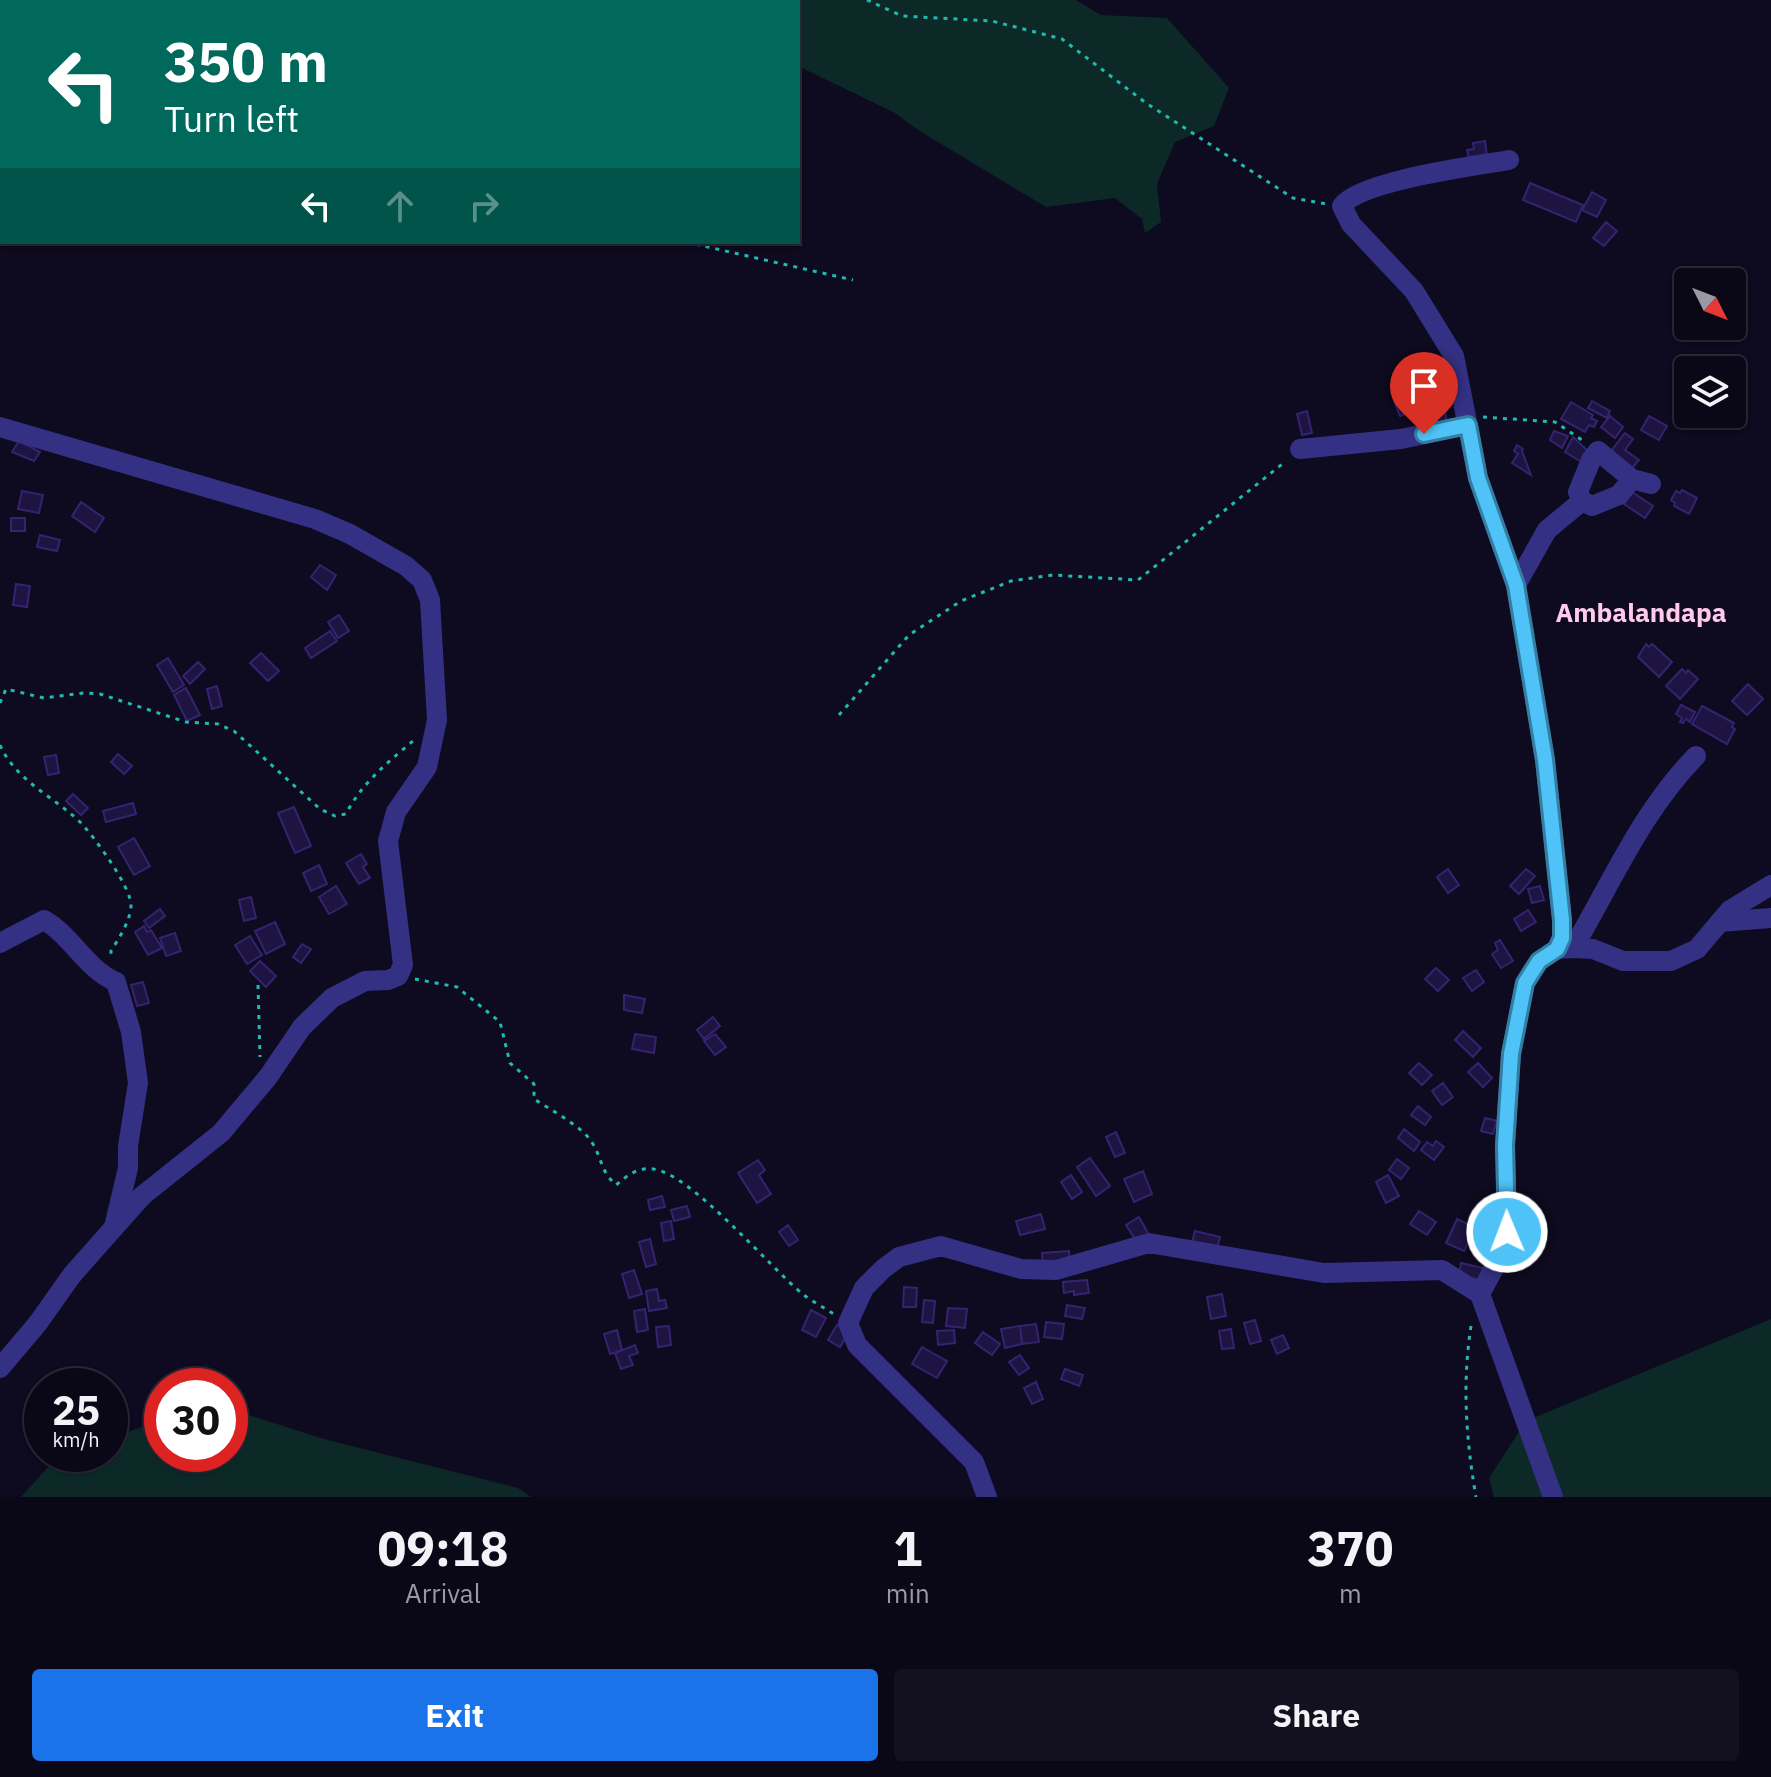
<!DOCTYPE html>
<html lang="en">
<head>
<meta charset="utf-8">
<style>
  body { margin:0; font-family:"IBM Plex Sans",sans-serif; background:#131120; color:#f1f3f6; height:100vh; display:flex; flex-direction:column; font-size:30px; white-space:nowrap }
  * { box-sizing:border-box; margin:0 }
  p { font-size:26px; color:#999aa1 }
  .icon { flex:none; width:44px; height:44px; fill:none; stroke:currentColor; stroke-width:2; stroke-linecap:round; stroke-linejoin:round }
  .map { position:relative; height:1497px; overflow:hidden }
  .panel { display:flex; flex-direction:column; background:#0a0817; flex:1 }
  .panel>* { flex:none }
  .guide { position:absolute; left:0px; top:0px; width:800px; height:244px; box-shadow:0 2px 6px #0004,0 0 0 2px #2a2936; background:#00695c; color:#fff; overflow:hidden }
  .needle { width:52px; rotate:132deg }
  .controls { position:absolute; left:1674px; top:268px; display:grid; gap:16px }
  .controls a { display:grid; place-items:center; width:72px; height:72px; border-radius:8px; background:#0a0817; box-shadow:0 2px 6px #0004,0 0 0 2px #2a2936; font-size:40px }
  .speed { position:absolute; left:24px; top:1368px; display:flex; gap:16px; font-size:40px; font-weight:700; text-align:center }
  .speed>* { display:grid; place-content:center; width:104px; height:104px; border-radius:50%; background:#0a0817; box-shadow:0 2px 6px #0004,0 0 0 2px #2a2936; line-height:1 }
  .speed small { font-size:20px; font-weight:400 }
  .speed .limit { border:12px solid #d22; background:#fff; color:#111 }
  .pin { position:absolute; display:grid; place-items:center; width:68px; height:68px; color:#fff; margin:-82px -34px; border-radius:50% 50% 50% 0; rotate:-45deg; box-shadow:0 0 8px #0007 }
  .pin .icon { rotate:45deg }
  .me { position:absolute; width:88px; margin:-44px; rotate:359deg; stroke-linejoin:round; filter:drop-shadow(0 0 6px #0008) }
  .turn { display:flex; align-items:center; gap:28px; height:168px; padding:0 32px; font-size:36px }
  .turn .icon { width:104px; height:104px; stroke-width:2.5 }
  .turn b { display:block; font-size:56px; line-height:68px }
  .lanes { display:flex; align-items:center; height:76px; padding:0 32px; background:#0003; justify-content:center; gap:40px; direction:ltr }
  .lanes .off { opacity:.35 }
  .eta { display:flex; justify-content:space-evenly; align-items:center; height:136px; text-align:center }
  .eta b { font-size:48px; font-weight:700; line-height:56px }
  .primary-button { display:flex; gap:16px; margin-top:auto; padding:16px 32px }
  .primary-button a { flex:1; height:92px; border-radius:8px; background:#1a73e8; color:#fff; font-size:32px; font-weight:700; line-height:92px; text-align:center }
  .primary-button a+a { background:#131120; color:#f1f3f6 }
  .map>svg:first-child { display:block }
  .green { fill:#0c2928 }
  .building { fill:#1e1441; stroke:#332470; stroke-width:2 }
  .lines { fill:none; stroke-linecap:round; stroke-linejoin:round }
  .path { stroke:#21bab2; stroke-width:3; stroke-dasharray:4 6; stroke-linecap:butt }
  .minor { stroke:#343083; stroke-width:20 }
  .route-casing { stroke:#337fa1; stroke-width:20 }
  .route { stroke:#4fc3f7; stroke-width:14 }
  .labels { text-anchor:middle; stroke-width:8; stroke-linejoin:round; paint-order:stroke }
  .neighbourhood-label { font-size:26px; font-weight:bold; fill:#ffcaeb; stroke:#0e0a1f }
</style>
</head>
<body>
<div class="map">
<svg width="1771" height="1497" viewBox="0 0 1771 1497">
  <rect width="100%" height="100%" fill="#0e0a1f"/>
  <g class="green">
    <path d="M754,0H1076L1101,15L1167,18L1229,88L1214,126L1175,142L1157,184L1161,222L1145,233L1142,219L1115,198L1046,207L918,130L895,113L798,66V2Z"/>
    <path d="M1771,1319V1497H1494L1489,1478L1526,1421Z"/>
    <path d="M230,1409L324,1439L518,1488L531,1497H21L58,1456L110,1454V1438L162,1420V1454H230Z"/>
  </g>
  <g class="building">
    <path d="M1485,141L1487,156L1469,159L1467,150L1474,149L1473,143Z"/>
    <path d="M1530,183L1583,205L1576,222L1523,200Z"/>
    <path d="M1592,192L1606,200L1597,217L1582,210Z"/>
    <path d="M1606,222L1617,231L1604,246L1593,238Z"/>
    <path d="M1415,374L1423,383L1411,394L1403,384Z"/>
    <path d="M1405,397L1411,412L1400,416L1394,401Z"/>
    <path d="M1443,397L1447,424L1437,426L1432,399Z"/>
    <path d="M1592,401L1610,411L1607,418L1588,408Z"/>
    <path d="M1571,402L1593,415L1591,418L1597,421L1594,427L1589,425L1585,432L1561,419Z"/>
    <path d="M1307,411L1312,433L1302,435L1297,414Z"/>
    <path d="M1610,416L1623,427L1615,438L1601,427Z"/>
    <path d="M1649,416L1667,426L1659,440L1641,430Z"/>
    <path d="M1554,431L1568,436L1562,448L1550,440Z"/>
    <path d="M1625,433L1633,439L1625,450L1639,460L1630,471L1608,455Z"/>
    <path d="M1573,437L1588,451L1580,461L1565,452Z"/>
    <path d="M19,441L40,452L34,461L12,452Z"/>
    <path d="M1517,445L1523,449L1522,451L1531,475L1512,463L1518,454L1514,451Z"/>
    <path d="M1682,490L1697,498L1689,514L1674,506L1675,503L1671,500L1676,491L1680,493Z"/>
    <path d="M22,491L43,495L39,513L18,509Z"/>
    <path d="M1632,492L1653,506L1645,518L1624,504Z"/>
    <path d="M81,502L104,518L95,532L72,516Z"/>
    <rect x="11" y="518" width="14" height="13"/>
    <path d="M40,535L60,540L57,551L37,547Z"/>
    <path d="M320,565L336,575L327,590L311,577Z"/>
    <path d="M16,584L30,586L27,607L13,605Z"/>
    <path d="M339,615L349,631L338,638L328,622Z"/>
    <path d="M330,631L337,641L311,658L305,648Z"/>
    <path d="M1646,644L1649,647L1652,644L1672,662L1659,677L1638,657Z"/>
    <path d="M261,653L279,671L268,681L250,663Z"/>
    <path d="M168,658L184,685L173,692L157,665Z"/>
    <path d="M198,662L205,669L190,684L183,676Z"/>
    <path d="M1682,669L1686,673L1688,670L1698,679L1680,699L1666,686Z"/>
    <path d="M1748,684L1763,699L1747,715L1732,701Z"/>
    <path d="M217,686L222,706L212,709L207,689Z"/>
    <path d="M186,688L200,715L187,721L174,695Z"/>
    <path d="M1681,705L1695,712L1690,722L1686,719L1683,723L1680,722L1682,718L1676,714Z"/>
    <path d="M1702,706L1734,723L1732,727L1735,729L1727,744L1692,724Z"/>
    <path d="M118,754L132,766L124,774L111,762Z"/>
    <path d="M56,755L59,773L48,775L44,757Z"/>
    <path d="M73,794L88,808L81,815L66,801Z"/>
    <path d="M133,803L136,814L106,822L103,811Z"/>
    <path d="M294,807L311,846L295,853L278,813Z"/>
    <path d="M134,838L150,866L134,875L118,847Z"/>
    <path d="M361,854L367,864L363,867L370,878L359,884L346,863Z"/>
    <path d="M319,865L327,884L311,891L303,873Z"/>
    <path d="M1448,869L1459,885L1448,893L1437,877Z"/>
    <path d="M1526,869L1535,876L1519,894L1510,886Z"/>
    <path d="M336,886L347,904L329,914L319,897Z"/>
    <path d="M1540,886L1544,900L1532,903L1528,889Z"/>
    <path d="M251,897L256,918L244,921L239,900Z"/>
    <path d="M160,909L165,916L149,928L144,921Z"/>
    <path d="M1528,910L1536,922L1521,931L1514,919Z"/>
    <path d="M275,922L285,944L266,954L255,931Z"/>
    <path d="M144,926L147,932L151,930L162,948L148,955L135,932Z"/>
    <path d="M175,933L181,951L166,956L160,938Z"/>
    <path d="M250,936L262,955L247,964L235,945Z"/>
    <path d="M1500,940L1513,961L1501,968L1492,954L1498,950L1495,943Z"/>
    <path d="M302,944L311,949L301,963L293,957Z"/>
    <path d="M260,961L276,976L266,987L250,971Z"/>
    <path d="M1436,968L1449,980L1438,991L1425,979Z"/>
    <path d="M1476,970L1484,982L1472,991L1463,978Z"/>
    <path d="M143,982L149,1003L137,1006L131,985Z"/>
    <path d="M624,995L645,999L642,1013L624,1010Z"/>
    <path d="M713,1017L720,1026L704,1039L697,1030Z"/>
    <path d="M1463,1031L1481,1048L1473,1057L1455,1040Z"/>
    <path d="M635,1034L656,1037L654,1053L632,1049Z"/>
    <path d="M715,1034L726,1047L715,1055L704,1041Z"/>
    <path d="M1419,1063L1432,1075L1422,1085L1409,1073Z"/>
    <path d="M1478,1063L1492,1078L1483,1087L1468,1072Z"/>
    <path d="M1443,1083L1453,1097L1442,1105L1432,1091Z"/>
    <path d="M1418,1106L1431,1117L1425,1125L1411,1115Z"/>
    <path d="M1485,1118L1497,1121L1493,1134L1481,1131Z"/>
    <path d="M1404,1129L1420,1142L1414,1151L1398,1138Z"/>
    <path d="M1116,1132L1125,1153L1115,1157L1106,1137Z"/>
    <path d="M1436,1141L1444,1147L1434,1160L1421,1150L1427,1142L1433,1146Z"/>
    <path d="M1090,1158L1110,1186L1096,1196L1077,1167Z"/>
    <path d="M1397,1159L1409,1168L1401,1179L1389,1170Z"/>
    <path d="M758,1160L765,1170L759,1175L771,1194L757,1203L738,1173Z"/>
    <path d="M1143,1171L1152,1194L1134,1202L1124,1179Z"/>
    <path d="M1071,1175L1082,1192L1072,1199L1061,1182Z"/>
    <path d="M1388,1175L1399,1196L1386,1203L1376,1182Z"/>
    <path d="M662,1196L665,1207L650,1210L648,1200Z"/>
    <path d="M687,1206L690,1217L674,1221L671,1210Z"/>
    <path d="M1419,1211L1436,1222L1427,1235L1410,1224Z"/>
    <path d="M1041,1214L1045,1229L1020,1235L1016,1221Z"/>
    <path d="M1139,1217L1149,1235L1137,1242L1126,1225Z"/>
    <path d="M1457,1219L1470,1225V1238L1464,1251L1446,1243Z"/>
    <path d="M671,1221L674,1239L664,1241L661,1223Z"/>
    <path d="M788,1225L798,1240L789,1246L779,1232Z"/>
    <path d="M1195,1231L1220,1237L1217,1249L1192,1243Z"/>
    <path d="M1479,1238L1494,1243L1490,1255L1475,1250Z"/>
    <path d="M650,1239L656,1264L646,1267L639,1242Z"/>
    <path d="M1069,1251L1070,1264L1043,1267L1042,1253Z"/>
    <path d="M1461,1263L1483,1268L1481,1280L1459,1275Z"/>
    <path d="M634,1270L642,1294L629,1298L622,1274Z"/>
    <path d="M1087,1280L1089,1293L1074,1295V1291L1064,1293L1063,1282Z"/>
    <path d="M904,1287L917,1288L916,1307H903Z"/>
    <path d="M657,1289L659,1301L665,1300L667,1308L649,1311L646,1291Z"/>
    <path d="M1222,1294L1226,1316L1211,1319L1207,1297Z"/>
    <path d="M924,1300L935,1301L933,1323L922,1322Z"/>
    <path d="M1067,1305L1085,1308L1082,1319L1065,1316Z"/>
    <path d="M948,1308L967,1309L965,1328L946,1326Z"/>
    <path d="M645,1309L648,1330L637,1332L634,1311Z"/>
    <path d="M811,1310L826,1318L816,1337L802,1330Z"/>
    <path d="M1255,1320L1261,1341L1250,1344L1244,1323Z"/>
    <path d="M1046,1322L1064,1324L1062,1339L1044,1337Z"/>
    <path d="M1036,1324L1039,1342L1022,1344L1020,1326Z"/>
    <path d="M837,1325L849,1331L840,1347L828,1340Z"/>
    <path d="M669,1326L671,1345L658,1347L656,1327Z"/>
    <path d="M1020,1326L1022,1344L1005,1348L1001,1329Z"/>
    <path d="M1231,1329L1234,1348L1222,1349L1219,1331Z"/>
    <path d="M617,1330L622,1350L610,1354L604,1334Z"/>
    <path d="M954,1330L955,1343L938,1345L937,1331Z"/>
    <path d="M983,1332L1000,1344L992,1355L975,1343Z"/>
    <path d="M1283,1335L1289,1348L1277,1354L1271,1340Z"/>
    <path d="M635,1345L638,1353L629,1356L633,1365L621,1369L615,1353Z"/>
    <path d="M922,1347L947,1361L937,1378L912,1364Z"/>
    <path d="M1020,1355L1029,1368L1019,1375L1009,1362Z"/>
    <path d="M1065,1369L1083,1375L1079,1386L1061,1379Z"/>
    <path d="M1036,1382L1043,1399L1032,1404L1024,1388Z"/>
  </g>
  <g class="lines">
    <g class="path">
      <path d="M867,0L902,16L992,21L1062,39L1146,103L1293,198L1327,204"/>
      <path d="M0,84L2,85"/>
      <path d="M686,242L853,280"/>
      <path d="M1483,417L1555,422L1585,442"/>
      <path d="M0,703L6,689L44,698L84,693L100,694L186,722L218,724L234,731L320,809L335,816L346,814C361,784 388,762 413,741"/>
      <path d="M839,715L909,635L961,601L1011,581L1053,575L1138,580L1286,461"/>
      <path d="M0,745C16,781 53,796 80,822C93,835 132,888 131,906C130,922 119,938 111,951V957"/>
      <path d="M415,979L457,987L500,1022L510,1063L534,1084V1099C551,1110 581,1126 591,1141C602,1157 600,1171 616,1185C627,1176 637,1167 653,1169C691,1173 771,1269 804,1295C813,1302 825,1308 835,1315"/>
      <path d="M258,985L260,1057"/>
      <path d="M1471,1326C1462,1383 1466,1440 1476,1497"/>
    </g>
    <g class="minor">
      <path d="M1509,160C1475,166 1359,181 1342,206L1351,224L1414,291L1454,356L1478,478L1516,585"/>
      <path d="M0,427L315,519L350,534L406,566L422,580L430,600L437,720L427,767L396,812L388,841L403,965L398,976L388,980L365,981L332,998L302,1027L268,1077L221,1133L142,1196L72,1275L38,1323L0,1368"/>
      <path d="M1300,449L1401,439L1468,425"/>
      <path d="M1582,501L1592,506L1619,495L1632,479"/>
      <path d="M1720,922L1771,918"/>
      <path d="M0,943L44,920C72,936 86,969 116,982L131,1032L138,1083L128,1146V1168L114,1227"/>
      <path d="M1573,948C1612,882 1642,811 1696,756"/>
      <path d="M1557,949L1562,938V920L1545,760L1516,585L1547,530L1582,501L1578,492L1591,460L1598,451L1632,479L1651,484"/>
      <path d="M1480,1294L1499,1259L1507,1232L1505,1145L1511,1054L1525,983L1539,961L1557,949L1573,948L1593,949L1623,961H1671L1697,949L1730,910L1771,885"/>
      <path d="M987,1497L974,1462L857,1345L848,1323L864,1288L883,1269L899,1257L941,1246L1021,1269L1056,1270L1149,1243L1324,1273L1442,1270L1480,1294L1553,1497"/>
    </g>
  </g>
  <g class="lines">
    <g class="route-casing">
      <path id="route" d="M1424,434L1468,425L1478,478L1516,585L1545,760L1562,920V938L1557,949L1539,961L1525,983L1511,1054L1505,1145L1507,1232"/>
    </g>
    <use href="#route" class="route"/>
  </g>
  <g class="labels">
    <g class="neighbourhood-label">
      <text x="1641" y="622">Ambalandapa</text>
    </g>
  </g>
</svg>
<div class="controls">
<a><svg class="needle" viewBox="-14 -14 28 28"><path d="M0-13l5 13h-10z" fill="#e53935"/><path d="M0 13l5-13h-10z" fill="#999aa1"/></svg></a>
<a><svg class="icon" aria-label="layers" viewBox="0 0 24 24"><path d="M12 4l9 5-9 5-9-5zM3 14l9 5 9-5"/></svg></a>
</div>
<div class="speed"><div>25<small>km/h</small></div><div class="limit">30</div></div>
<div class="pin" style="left:1424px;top:434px;background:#d93025"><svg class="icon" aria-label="arrive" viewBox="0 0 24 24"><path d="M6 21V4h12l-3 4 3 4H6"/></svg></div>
<svg class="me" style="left:1507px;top:1232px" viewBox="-20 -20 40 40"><circle r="17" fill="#4fc3f7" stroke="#fff" stroke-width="3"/><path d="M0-11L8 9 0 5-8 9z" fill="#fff"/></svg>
<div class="guide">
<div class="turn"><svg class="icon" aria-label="left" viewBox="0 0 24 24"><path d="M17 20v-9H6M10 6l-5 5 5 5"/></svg><div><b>350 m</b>Turn left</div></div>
<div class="lanes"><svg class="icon" aria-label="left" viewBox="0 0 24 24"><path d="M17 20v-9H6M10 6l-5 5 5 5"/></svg><svg class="icon off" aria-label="ahead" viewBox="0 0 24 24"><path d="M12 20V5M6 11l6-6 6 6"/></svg><svg class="icon off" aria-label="right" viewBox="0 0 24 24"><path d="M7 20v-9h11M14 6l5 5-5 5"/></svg></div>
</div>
</div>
<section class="panel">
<div class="eta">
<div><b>09:18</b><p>Arrival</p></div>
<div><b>1</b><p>min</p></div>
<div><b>370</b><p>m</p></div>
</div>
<div class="primary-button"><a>Exit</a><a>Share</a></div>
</section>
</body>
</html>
